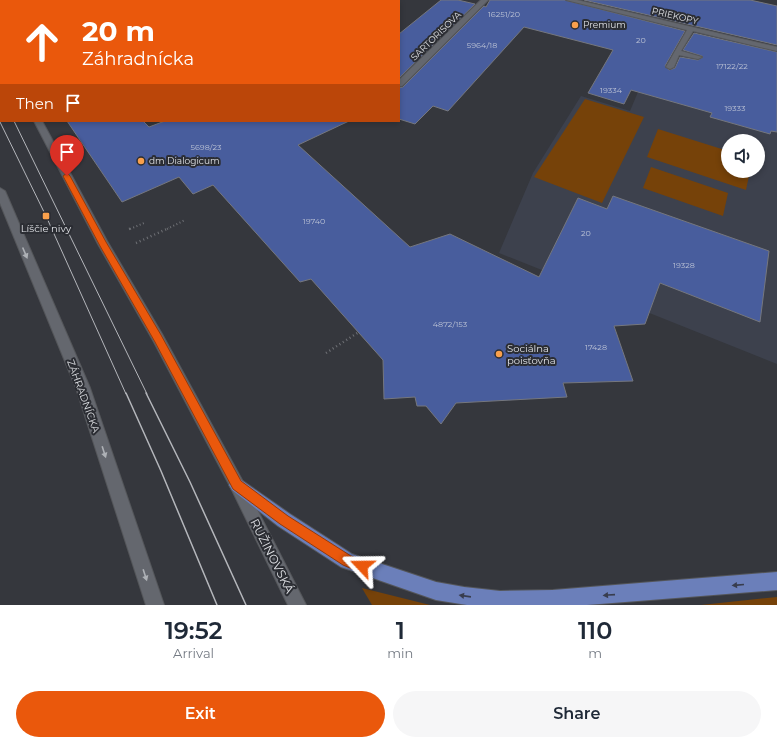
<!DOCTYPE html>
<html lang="en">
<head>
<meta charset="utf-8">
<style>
  body { margin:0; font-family:Montserrat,sans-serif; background:#f6f6f7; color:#1f2937; height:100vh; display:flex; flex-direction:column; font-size:15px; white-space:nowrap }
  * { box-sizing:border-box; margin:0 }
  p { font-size:13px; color:#747a83 }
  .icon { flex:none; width:22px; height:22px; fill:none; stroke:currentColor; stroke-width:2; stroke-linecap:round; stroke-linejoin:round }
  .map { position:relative; height:605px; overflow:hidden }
  .drawer { display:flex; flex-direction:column; background:#fff; flex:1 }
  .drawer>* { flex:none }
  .banner { position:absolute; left:0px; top:0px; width:400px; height:122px; box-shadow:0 2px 6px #0003; background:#ea580c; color:#fff; overflow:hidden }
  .controls { position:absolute; left:721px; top:134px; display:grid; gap:8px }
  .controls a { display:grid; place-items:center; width:44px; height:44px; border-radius:50%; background:#fff; box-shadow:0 2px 6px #0003; font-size:20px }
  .pin { position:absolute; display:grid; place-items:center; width:34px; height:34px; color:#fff; margin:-41px -17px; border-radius:50% 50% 50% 0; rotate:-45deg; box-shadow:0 0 4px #0007 }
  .pin .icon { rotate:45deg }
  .me { position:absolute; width:44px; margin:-22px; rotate:293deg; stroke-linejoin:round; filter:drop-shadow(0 0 3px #0008) }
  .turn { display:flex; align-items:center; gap:14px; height:84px; padding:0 16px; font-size:18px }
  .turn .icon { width:52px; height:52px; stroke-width:2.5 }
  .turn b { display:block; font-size:28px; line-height:34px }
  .then { display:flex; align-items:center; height:38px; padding:0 16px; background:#0003; gap:8px; font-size:15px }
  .eta { display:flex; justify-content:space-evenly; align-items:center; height:68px; text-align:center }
  .eta b { font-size:24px; font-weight:600; line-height:28px }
  .primary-button { display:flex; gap:8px; margin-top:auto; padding:8px 16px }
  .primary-button a { flex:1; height:46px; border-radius:24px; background:#ea580c; color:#fff; font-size:16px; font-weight:600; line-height:46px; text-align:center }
  .primary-button a+a { background:#f6f6f7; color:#1f2937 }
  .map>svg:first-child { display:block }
  .built { fill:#3d414d; fill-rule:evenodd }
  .green { fill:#764209 }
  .building { fill:#485d9d; stroke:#75777e }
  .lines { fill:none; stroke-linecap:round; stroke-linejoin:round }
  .minor-casing { stroke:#54565a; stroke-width:2 }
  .major-casing { stroke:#54565a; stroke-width:2 }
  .path-far1 { stroke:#6f7176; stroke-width:2; stroke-dasharray:1 2.5; stroke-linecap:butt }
  .path { stroke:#6f7176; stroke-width:2.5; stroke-dasharray:1 3; stroke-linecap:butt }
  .minor { fill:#64676e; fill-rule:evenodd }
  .major { fill:#6b7fba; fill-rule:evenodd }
  .tram-far1 { stroke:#b4b6bb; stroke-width:1 }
  .tram { stroke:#b4b6bb; stroke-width:1.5 }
  .oneway { fill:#aeb1b6 }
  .oneway2 { fill:#383d4e }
  .route { fill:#ea580c; stroke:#983908 }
  .poi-dot { fill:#f9a04c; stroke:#2b2d33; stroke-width:1.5 }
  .labels { text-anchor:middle; stroke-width:4; stroke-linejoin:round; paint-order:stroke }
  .number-label { font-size:8px; fill:#bac1d4 }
  .far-street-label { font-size:9px; fill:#e0e2e6; stroke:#2b2d33 }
  .far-poi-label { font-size:9px; fill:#e0e2e6; stroke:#2b2d33; text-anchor:start }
  .poi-label { font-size:10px; fill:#e0e2e6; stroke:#2b2d33 }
  .street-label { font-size:10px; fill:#e0e2e6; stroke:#2b2d33 }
  .near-street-label { font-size:12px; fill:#e0e2e6; stroke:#2b2d33 }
</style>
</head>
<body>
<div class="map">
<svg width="777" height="605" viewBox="0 0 777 605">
  <rect width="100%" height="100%" fill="#35373d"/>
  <path class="built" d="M663,65L777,96V364L499,253L533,173L581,96L630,111L643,80ZM728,141H758V171H728Z"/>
  <g class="green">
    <path d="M585,99L644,117L602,203L534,177Z"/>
    <path d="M658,129L728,151V171H750L746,190L647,157Z"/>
    <path d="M651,167L728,193L723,216L643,188Z"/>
    <path d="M362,588L430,605H372Z"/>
    <path d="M777,597V605H701Z"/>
  </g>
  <g class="building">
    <path d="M441,0H458L475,4L399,78V34Z"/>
    <path d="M490,0H565L685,31L665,66L669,70L675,68L680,57L698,60L703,57L702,56L683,50L694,33L777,52V132L771,131L770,134L710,117L712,113L631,90L624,104L588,93L613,50L524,27L448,111L433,106L415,124L399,119V88L403,87L484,6L486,7Z"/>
    <path d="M584,0H750L777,6V45Z"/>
    <path d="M67,121H143L149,127L165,121H349L298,145L410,247L450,234L539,277L578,198L607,209L613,196L769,251L760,322L660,283L645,324L614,326L633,381L563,383L567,397L456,403L441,424L426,406H417L415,397L384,399L383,360L311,279L300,282L213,185L193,194L179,177L122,202Z"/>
  </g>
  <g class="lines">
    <g class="minor-casing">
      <g id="minor">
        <rect x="196" y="0" width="7" height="1"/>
        <path d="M247,0H255L247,1Z"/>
        <path d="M481,0H488L402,86H399V80Z"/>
        <path d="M566,0H577L777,47V51L693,31L681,51L702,57L698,59L679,55L674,67L670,69L666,67L687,30Z"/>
        <rect x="0" y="43" width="1" height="6"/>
        <rect x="0" y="104" width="1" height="6"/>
        <path d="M34,121H42L107,241L162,334L242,480L306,605H288L232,490L154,342L98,244Z"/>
        <path d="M0,188L5,191L90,388L164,605H146L76,388L0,203Z"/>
      </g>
    </g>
    <g class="major-casing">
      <path id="major" d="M237,477L290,514L352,554L436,582L464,587L500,591L553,590L777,572V590L587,605H467L436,600L341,567L278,526L232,490L229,485L232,480Z"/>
    </g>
    <g class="path-far1">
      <path d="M130,229L144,223"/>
      <path d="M167,229L185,220"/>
    </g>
    <g class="path">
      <path d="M129,229L132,228"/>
      <path d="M136,243L169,228"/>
      <path d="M326,353L359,332"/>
    </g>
    <use href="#minor" class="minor"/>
    <use href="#major" class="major"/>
    <g class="tram-far1">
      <path d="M0,96L1,98"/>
      <path d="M14,121L147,394"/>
      <path d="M0,122L46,216L126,394"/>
    </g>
    <g class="tram">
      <path d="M126,393L161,471L217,605"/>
      <path d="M146,393L190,482L246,605"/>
    </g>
  </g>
  <defs><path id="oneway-solid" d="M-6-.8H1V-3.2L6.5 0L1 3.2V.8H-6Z"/></defs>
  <g class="oneway">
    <use href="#oneway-solid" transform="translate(25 253) rotate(67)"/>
    <use href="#oneway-solid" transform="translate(104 452) rotate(72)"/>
    <use href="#oneway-solid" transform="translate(145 575) rotate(72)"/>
  </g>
  <g class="oneway2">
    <use href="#oneway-solid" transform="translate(738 585) rotate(175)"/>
    <use href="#oneway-solid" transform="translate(609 595) rotate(176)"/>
    <use href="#oneway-solid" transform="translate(465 596) rotate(-172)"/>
  </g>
  <path class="route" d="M67,173L70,176L106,242L161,335L241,481L288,516L351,556L367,562L368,566L367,571L362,573L343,565L280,524L233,489L155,342L100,246L63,176Z"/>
  <g class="poi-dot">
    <circle cx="575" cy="25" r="4"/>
    <circle cx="141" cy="161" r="4"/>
    <rect x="42" y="212" width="8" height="8" rx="2"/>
    <circle cx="499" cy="354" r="4"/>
  </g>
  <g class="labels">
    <g class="number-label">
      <text x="504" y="17">16251/20</text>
      <text x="641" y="43">20</text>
      <text x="482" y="48">5964/18</text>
      <text x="732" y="69">17122/22</text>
      <text x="611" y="93">19334</text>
      <text x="735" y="111">19333</text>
      <text x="206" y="150">5698/23</text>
      <text x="314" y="224">19740</text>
      <text x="586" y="236">20</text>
      <text x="684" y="268">19328</text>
      <text x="450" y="327">4872/153</text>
      <text x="596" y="350">17428</text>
    </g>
    <g class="far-street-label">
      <text transform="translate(675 16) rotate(13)" y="3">PRIEKOPY</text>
      <text transform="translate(436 36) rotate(-44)" y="3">SARTORISOVA</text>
    </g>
    <g class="far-poi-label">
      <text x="583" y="28">Premium</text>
      <text x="149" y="164">dm Dialogicum</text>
    </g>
    <g class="poi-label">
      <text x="46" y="232">Líščie nivy</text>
      <text x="507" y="352" text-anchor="start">Sociálna<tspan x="507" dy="12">poisťovňa</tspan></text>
    </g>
    <g class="street-label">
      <text transform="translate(84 396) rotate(70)" y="4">ZÁHRADNÍCKA</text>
    </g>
    <g class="near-street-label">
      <text transform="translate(272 556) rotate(63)" y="4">RUŽINOVSKÁ</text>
    </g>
  </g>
</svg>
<div class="controls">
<a><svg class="icon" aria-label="sound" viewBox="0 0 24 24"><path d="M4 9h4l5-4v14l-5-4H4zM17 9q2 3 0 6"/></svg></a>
</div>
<div class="pin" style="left:67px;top:176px;background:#d93025"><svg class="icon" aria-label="arrive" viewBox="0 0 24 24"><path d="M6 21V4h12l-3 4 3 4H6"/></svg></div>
<svg class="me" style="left:362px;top:566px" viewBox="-20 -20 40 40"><path d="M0-17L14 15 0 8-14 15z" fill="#ea580c" stroke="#fff" stroke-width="4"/></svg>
<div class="banner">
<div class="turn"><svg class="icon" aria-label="ahead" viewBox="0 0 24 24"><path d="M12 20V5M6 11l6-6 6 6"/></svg><div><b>20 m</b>Záhradnícka</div></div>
<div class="then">Then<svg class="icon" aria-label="arrive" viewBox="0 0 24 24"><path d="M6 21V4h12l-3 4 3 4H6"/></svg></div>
</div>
</div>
<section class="drawer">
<div class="eta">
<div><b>19:52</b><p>Arrival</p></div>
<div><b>1</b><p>min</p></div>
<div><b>110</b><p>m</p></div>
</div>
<div class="primary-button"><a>Exit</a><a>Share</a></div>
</section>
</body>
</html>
